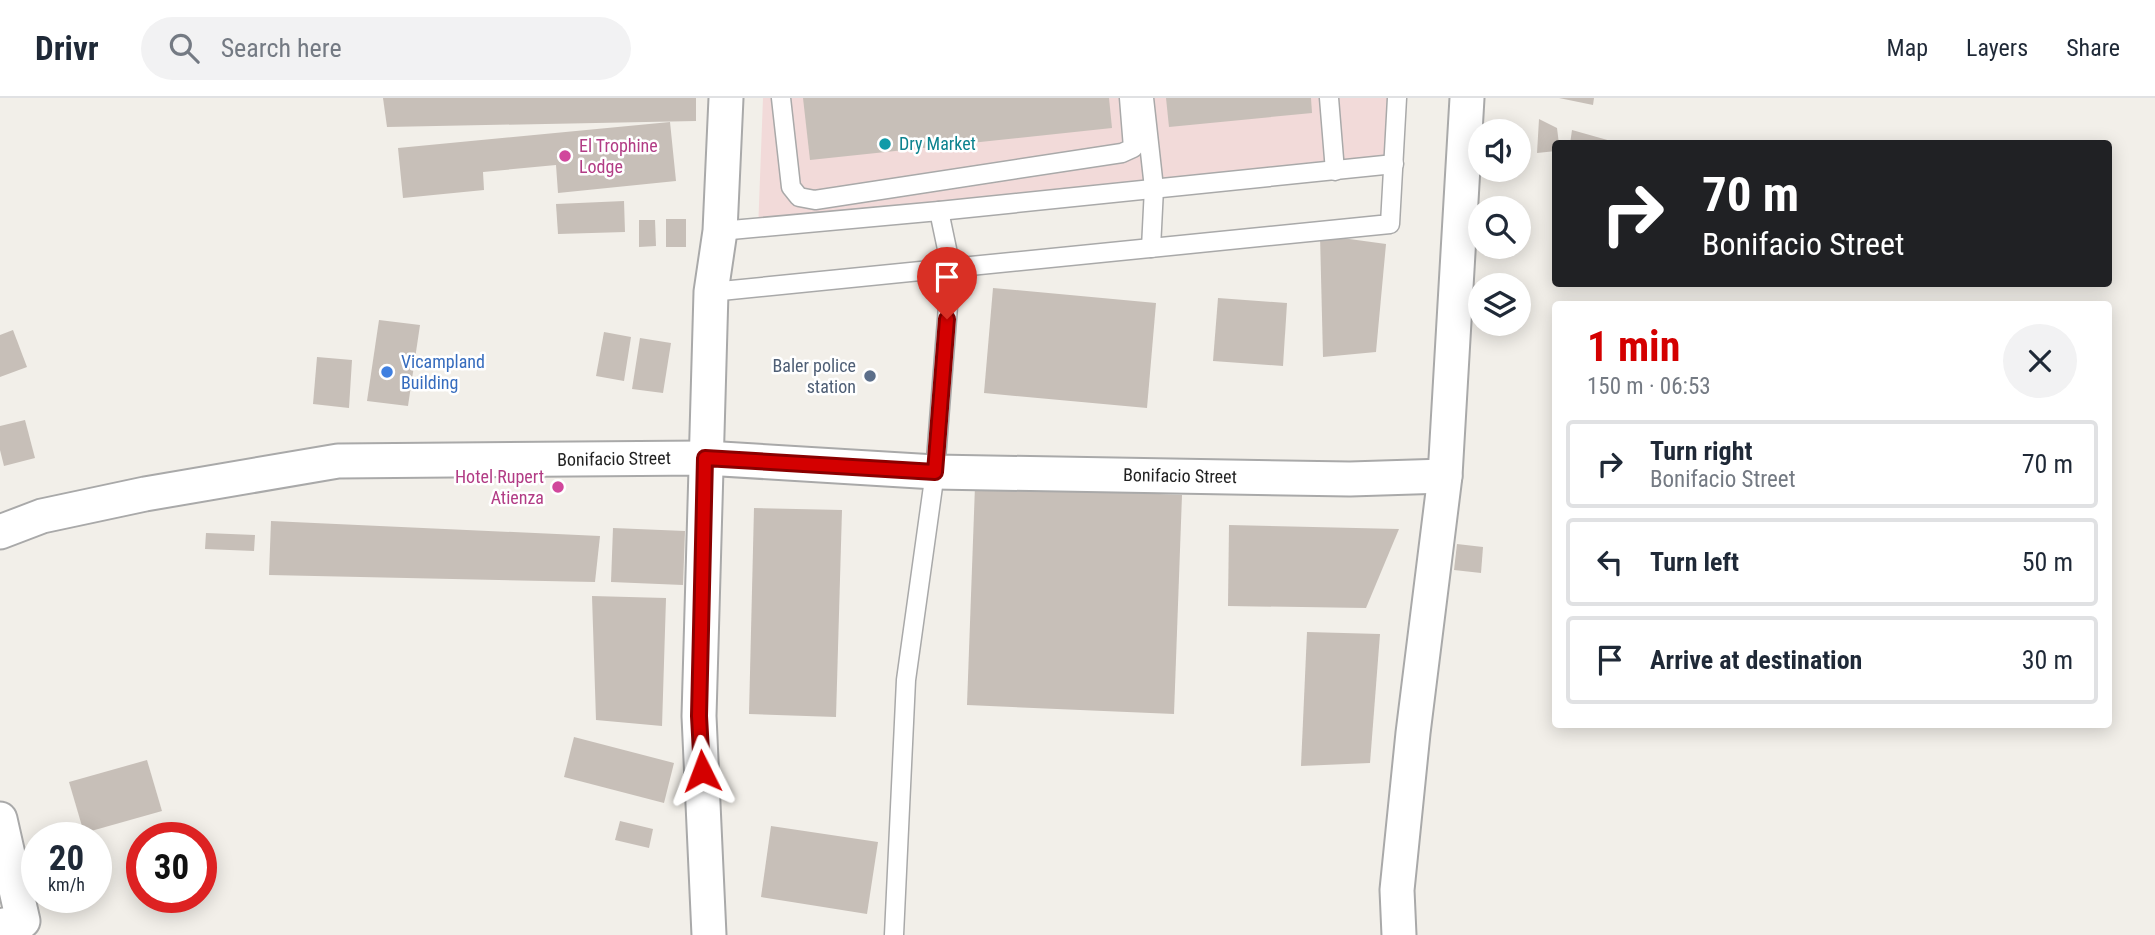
<!DOCTYPE html>
<html lang="en">
<head>
<meta charset="utf-8">
<style>
  body { margin:0; font-family:"Roboto Condensed",sans-serif; background:#f2f2f3; color:#1f2937; height:100vh; display:flex; flex-direction:column; font-size:26px; white-space:nowrap }
  * { box-sizing:border-box; margin:0 }
  p { font-size:23px; color:#747a83 }
  .icon { flex:none; width:38px; height:38px; fill:none; stroke:currentColor; stroke-width:2; stroke-linecap:round; stroke-linejoin:round }
  .map { position:relative; flex:1; overflow:hidden }
  .drawer { position:absolute; left:1552px; top:203px; width:560px; height:427px; display:flex; flex-direction:column; background:#fff; border-radius:7px; box-shadow:0 4px 18px #0003 }
  .drawer>* { flex:none }
  .top-card { position:absolute; left:1552px; top:42px; width:560px; height:147px; border-radius:7px; box-shadow:0 4px 18px #0003; background:#202124; color:#fff; overflow:hidden }
  .controls { position:absolute; left:1468px; top:21px; display:grid; gap:14px }
  .controls a { display:grid; place-items:center; width:63px; height:63px; border-radius:50%; background:#fff; box-shadow:0 4px 18px #0003; font-size:35px }
  .speed { position:absolute; left:21px; top:724px; display:flex; gap:14px; font-size:35px; font-weight:700; text-align:center }
  .speed>* { display:grid; place-content:center; width:91px; height:91px; border-radius:50%; background:#fff; box-shadow:0 4px 18px #0003; line-height:1 }
  .speed small { font-size:18px; font-weight:400 }
  .speed .limit { border:10px solid #d22; background:#fff; color:#111 }
  .pin { position:absolute; display:grid; place-items:center; width:60px; height:60px; color:#fff; margin:-72px -30px; border-radius:50% 50% 50% 0; rotate:-45deg; box-shadow:0 0 7px #0007 }
  .pin .icon { rotate:45deg }
  .me { position:absolute; width:77px; margin:-38px; rotate:357deg; stroke-linejoin:round; filter:drop-shadow(0 0 5px #0008) }
  .turn { display:flex; align-items:center; gap:24px; height:147px; padding:0 35px; font-size:32px }
  .turn .icon { width:91px; height:91px; stroke-width:2.5 }
  .turn b { display:block; font-size:49px; line-height:60px }
  .round { display:grid; place-items:center; flex:none; width:74px; height:74px; border-radius:37px; background:#f2f2f3 }
  .headline { display:flex; align-items:center; justify-content:space-between; height:119px; padding:0 35px }
  h1 { font-size:42px; font-weight:700; line-height:52px; color:#d40000 }
  ul { padding:0; list-style:none }
  li { display:flex; align-items:center; gap:21px; height:88px; margin:0 14px 10px; padding:0 21px; border:4px solid #e0e1e3; border-radius:7px }
  li div { flex:1 }
  li b { display:block; font-size:26px }
  li em { font-style:normal }
  header { display:flex; align-items:center; gap:42px; box-sizing:border-box; height:98px; padding:0 35px; background:#fff; border-bottom:2px solid #e0e1e3 }
  header strong { font-size:33px }
  nav { display:flex; gap:38px; margin-inline-start:auto; font-size:24px }
  .search { width:490px; height:63px; background:#f2f2f3; display:flex; align-items:center; gap:18px; box-sizing:border-box; padding:0 24px; border-radius:38px; color:#747a83; font-size:26px }
  .map>svg:first-child { display:block }
  .commercial { fill:#f2dad9 }
  .building { fill:#c7bfb8 }
  .lines { fill:none; stroke-linecap:round; stroke-linejoin:round }
  .service-casing { stroke:#a9a9a9; stroke-width:21 }
  .minor-casing { stroke:#a9a9a9; stroke-width:37 }
  .service { stroke:#fff; stroke-width:18 }
  .minor { stroke:#fff; stroke-width:33 }
  .route-casing { stroke:#8a0000; stroke-width:18 }
  .route { stroke:#d40000; stroke-width:12 }
  .culture-dot { fill:#0f9aa8; stroke:#fff; stroke-width:2.5 }
  .hotel-dot { fill:#d1479c; stroke:#fff; stroke-width:2.5 }
  .shop-dot { fill:#3f7fe0; stroke:#fff; stroke-width:2.5 }
  .service-dot { fill:#5c6f8a; stroke:#fff; stroke-width:2.5 }
  .labels { text-anchor:middle; stroke-width:5; stroke-linejoin:round; paint-order:stroke }
  .culture-label { font-size:18px; fill:#0d838f; stroke:#fff; text-anchor:start }
  .hotel-label { font-size:18px; fill:#b23c85; stroke:#fff; text-anchor:start }
  .shop-label { font-size:18px; fill:#366cbe; stroke:#fff; text-anchor:start }
  .service-label { font-size:18px; fill:#4e5e75; stroke:#fff; text-anchor:end }
  .street-label { font-size:18px; fill:#222; stroke:#fff }
</style>
</head>
<body>
<header>
<strong>Drivr</strong>
<div class="search"><svg class="icon" aria-label="search" viewBox="0 0 24 24"><circle cx="10" cy="10" r="6"/><path d="M15 15l6 6"/></svg>Search here</div>
<nav><a>Map</a><a>Layers</a><a>Share</a></nav>
</header>
<div class="map">
<svg width="2155" height="837" viewBox="0 0 2155 837">
  <rect width="100%" height="100%" fill="#f2efe9"/>
  <path class="commercial" d="M763,0H1388V57L758,133Z"/>
  <g class="building">
    <path d="M383,0H696V23L387,29Z"/>
    <path d="M803,0H1109L1112,30L810,62Z"/>
    <path d="M1166,0H1311L1312,15L1169,29Z"/>
    <path d="M1559,0H1594L1593,7Z"/>
    <path d="M1539,21L1557,30L1559,46H1556V53L1537,55Z"/>
    <path d="M670,24L676,83L558,95L556,67L483,74L484,92L403,100L398,50Z"/>
    <path d="M1572,32L1611,43V46H1570Z"/>
    <path d="M624,103L625,134L558,136L556,106Z"/>
    <rect x="666" y="121" width="20" height="28"/>
    <path d="M639,122H655L656,148L639,149Z"/>
    <path d="M1320,137L1386,146L1376,254L1323,259Z"/>
    <path d="M993,190L1156,205L1147,310L984,295Z"/>
    <path d="M1218,200L1287,205L1283,268L1213,263Z"/>
    <path d="M379,222L420,227L408,308L367,303Z"/>
    <path d="M13,232L27,269L0,279V237Z"/>
    <path d="M604,234L631,239L624,283L596,278Z"/>
    <path d="M640,240L671,245L663,295L632,291Z"/>
    <path d="M317,259L352,262L349,310L313,306Z"/>
    <path d="M25,322L35,360L4,368L0,352V328Z"/>
    <path d="M975,388L1182,397L1174,616L967,607Z"/>
    <path d="M754,410L842,412L836,619L749,616Z"/>
    <path d="M271,423L600,438L595,484L269,477Z"/>
    <path d="M1229,427L1399,431L1366,510L1228,508Z"/>
    <path d="M613,430L685,433L683,487L611,484Z"/>
    <path d="M206,435L255,437L254,453L205,451Z"/>
    <path d="M1457,446L1483,449L1481,475L1454,472Z"/>
    <path d="M592,498L666,500L662,628L596,622Z"/>
    <path d="M1307,534L1380,536L1370,665L1301,668Z"/>
    <path d="M574,639L674,665L664,705L564,679Z"/>
    <path d="M147,662L162,713L84,735L69,684Z"/>
    <path d="M620,723L653,731L649,750L615,742Z"/>
    <path d="M771,728L878,744L867,816L761,799Z"/>
  </g>
  <g class="lines">
    <g class="service-casing">
      <g id="service">
        <path d="M781,0L791,89L799,99L815,102L1122,55L1133,50L1129,0"/>
        <path d="M1144,0L1154,90L1151,150"/>
        <path d="M1329,0L1335,73"/>
        <path d="M720,133L939,113L1394,66"/>
        <path d="M711,194L1390,126L1397,0"/>
        <path d="M894,837L906,582L935,374L951,170L939,113"/>
      </g>
    </g>
    <g class="minor-casing">
      <g id="minor">
        <path d="M0,434L42,418L145,396L338,363L705,360L935,374L1350,381L1445,378"/>
        <path d="M0,721L23,823L0,828"/>
        <path d="M709,837L699,618L711,194L720,133L726,0"/>
        <path d="M1399,837L1397,792L1413,635L1445,378L1467,0"/>
      </g>
    </g>
    <use href="#service" class="service"/>
    <use href="#minor" class="minor"/>
  </g>
  <g class="lines">
    <g class="route-casing">
      <path id="route" d="M702,673L699,618L705,360L935,374L947,221"/>
    </g>
    <use href="#route" class="route"/>
  </g>
  <circle class="culture-dot" cx="885" cy="46" r="7"/>
  <g class="hotel-dot">
    <circle cx="565" cy="58" r="7"/>
    <circle cx="558" cy="389" r="7"/>
  </g>
  <circle class="shop-dot" cx="387" cy="274" r="7"/>
  <circle class="service-dot" cx="870" cy="278" r="7"/>
  <g class="labels">
    <g class="culture-label">
      <text x="899" y="52">Dry Market</text>
    </g>
    <g class="hotel-label">
      <text x="579" y="54">El Trophine<tspan x="579" dy="21">Lodge</tspan></text>
      <text x="544" y="385" text-anchor="end">Hotel Rupert<tspan x="544" dy="21">Atienza</tspan></text>
    </g>
    <g class="shop-label">
      <text x="401" y="270">Vicampland<tspan x="401" dy="21">Building</tspan></text>
    </g>
    <g class="service-label">
      <text x="856" y="274">Baler police<tspan x="856" dy="21">station</tspan></text>
    </g>
    <g class="street-label">
      <text transform="translate(614 361) rotate(-1)" y="6">Bonifacio Street</text>
      <text transform="translate(1180 378) rotate(1)" y="6">Bonifacio Street</text>
    </g>
  </g>
</svg>
<div class="controls">
<a><svg class="icon" aria-label="sound" viewBox="0 0 24 24"><path d="M4 9h4l5-4v14l-5-4H4zM17 9q2 3 0 6"/></svg></a>
<a><svg class="icon" aria-label="search" viewBox="0 0 24 24"><circle cx="10" cy="10" r="6"/><path d="M15 15l6 6"/></svg></a>
<a><svg class="icon" aria-label="layers" viewBox="0 0 24 24"><path d="M12 4l9 5-9 5-9-5zM3 14l9 5 9-5"/></svg></a>
</div>
<div class="speed"><div>20<small>km/h</small></div><div class="limit">30</div></div>
<div class="pin" style="left:947px;top:221px;background:#d93025"><svg class="icon" aria-label="arrive" viewBox="0 0 24 24"><path d="M6 21V4h12l-3 4 3 4H6"/></svg></div>
<svg class="me" style="left:702px;top:673px" viewBox="-20 -20 40 40"><path d="M0-17L14 15 0 8-14 15z" fill="#d40000" stroke="#fff" stroke-width="4"/></svg>
<div class="top-card">
<div class="turn"><svg class="icon" aria-label="right" viewBox="0 0 24 24"><path d="M7 20v-9h11M14 6l5 5-5 5"/></svg><div><b>70 m</b>Bonifacio Street</div></div>
</div>
<section class="drawer">
<div class="headline"><div><h1>1 min</h1><p>150 m · 06:53</p></div><a class="round"><svg class="icon" aria-label="close" viewBox="0 0 24 24"><path d="M6 6l12 12M18 6L6 18"/></svg></a></div>
<ul>
<li><svg class="icon" aria-label="right" viewBox="0 0 24 24"><path d="M7 20v-9h11M14 6l5 5-5 5"/></svg><div><b>Turn right</b><p>Bonifacio Street</p></div><em>70 m</em></li>
<li><svg class="icon" aria-label="left" viewBox="0 0 24 24"><path d="M17 20v-9H6M10 6l-5 5 5 5"/></svg><div><b>Turn left</b></div><em>50 m</em></li>
<li><svg class="icon" aria-label="arrive" viewBox="0 0 24 24"><path d="M6 21V4h12l-3 4 3 4H6"/></svg><div><b>Arrive at destination</b></div><em>30 m</em></li>
</ul>
</section>
</div>
</body>
</html>
